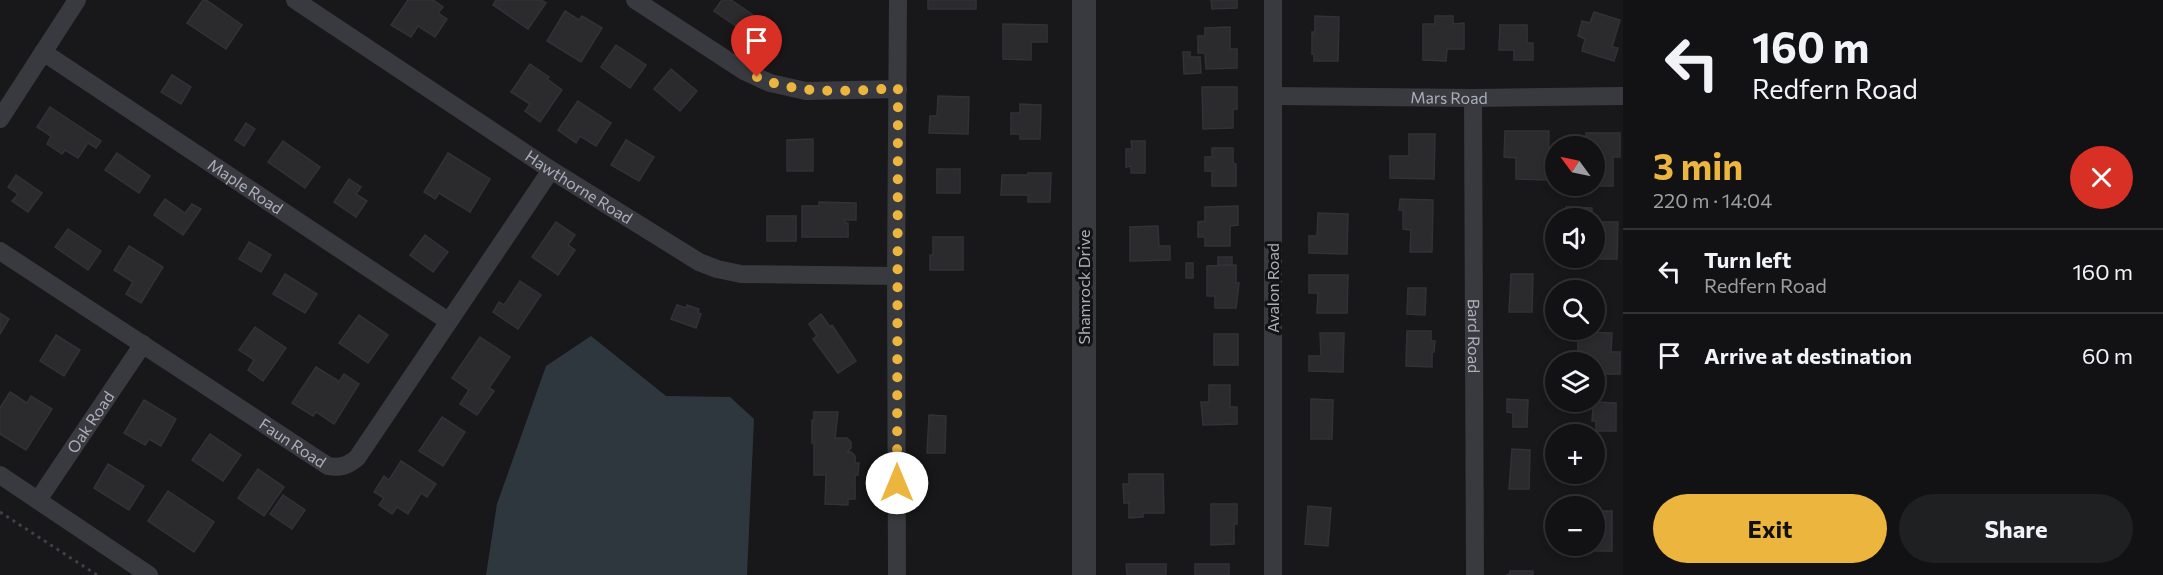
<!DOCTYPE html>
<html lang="en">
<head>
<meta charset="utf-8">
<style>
  body { margin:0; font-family:Commissioner,sans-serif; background:#1f2022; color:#f1f3f6; height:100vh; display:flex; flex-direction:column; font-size:22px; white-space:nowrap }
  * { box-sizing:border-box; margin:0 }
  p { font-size:20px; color:#9c9ea0 }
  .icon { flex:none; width:33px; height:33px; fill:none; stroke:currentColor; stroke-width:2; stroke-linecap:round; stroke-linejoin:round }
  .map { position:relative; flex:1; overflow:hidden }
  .drawer { display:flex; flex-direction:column; background:#121214; width:540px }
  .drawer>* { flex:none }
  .hud { background:#121214; color:#f1f3f6; overflow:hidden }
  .needle { width:39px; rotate:303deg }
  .fabs { position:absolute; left:1545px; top:136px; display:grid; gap:12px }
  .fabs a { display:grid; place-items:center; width:60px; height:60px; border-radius:50%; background:#121214; box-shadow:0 3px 9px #0003,0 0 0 2px #313234; font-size:30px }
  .pin { position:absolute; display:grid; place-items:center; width:51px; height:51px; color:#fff; margin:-62px -26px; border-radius:50% 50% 50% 0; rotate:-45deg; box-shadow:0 0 6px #0007 }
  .pin .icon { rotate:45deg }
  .me { position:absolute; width:66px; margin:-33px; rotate:0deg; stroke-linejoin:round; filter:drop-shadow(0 0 4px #0008) }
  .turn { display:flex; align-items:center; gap:21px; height:126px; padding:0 30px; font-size:27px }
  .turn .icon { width:78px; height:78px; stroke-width:2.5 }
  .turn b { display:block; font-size:42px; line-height:51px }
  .round { display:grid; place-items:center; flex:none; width:63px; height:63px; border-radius:32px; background:#1f2022 }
  .summary { display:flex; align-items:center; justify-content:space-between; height:102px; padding:0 30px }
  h1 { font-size:36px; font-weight:700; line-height:45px; color:#ecb53e }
  .cta { display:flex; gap:12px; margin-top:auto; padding:12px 30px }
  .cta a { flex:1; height:69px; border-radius:36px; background:#ecb53e; color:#111; font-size:24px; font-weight:700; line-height:69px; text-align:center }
  .cta a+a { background:#1f2022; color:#f1f3f6 }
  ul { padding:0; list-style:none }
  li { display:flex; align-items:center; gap:18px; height:84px; padding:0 30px; border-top:2px solid #313234 }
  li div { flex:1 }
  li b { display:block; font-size:22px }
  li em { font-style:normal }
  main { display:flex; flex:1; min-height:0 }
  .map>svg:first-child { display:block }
  .water { fill:#2f373e }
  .building { fill:#2b2b2e; stroke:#323236; stroke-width:1.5 }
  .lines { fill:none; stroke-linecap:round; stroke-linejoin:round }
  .path { stroke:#3f4146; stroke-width:3; stroke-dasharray:3 4.5; stroke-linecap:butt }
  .minor { stroke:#393a3f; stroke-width:18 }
  .tertiary { stroke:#393a3f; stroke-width:24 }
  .route { stroke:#ecb53e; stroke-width:10; stroke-dasharray:0 18 }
  .labels { text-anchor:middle; stroke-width:6; stroke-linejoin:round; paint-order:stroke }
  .street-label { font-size:16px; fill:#abafba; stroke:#131315 }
</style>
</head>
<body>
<main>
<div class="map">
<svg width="1623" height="575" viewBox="0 0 1623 575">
  <rect width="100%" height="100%" fill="#18181a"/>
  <path class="water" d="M591,336L666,396L730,397L754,419L747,575H486L497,504L546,366Z"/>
  <g class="building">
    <path d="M203,0H206L242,25L226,49L187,23Z"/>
    <path d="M408,0H433L443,7L438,13L447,19L435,37L418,26L411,37L391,25Z"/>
    <path d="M496,0H541L546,3L528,29L493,5Z"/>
    <path d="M722,0H731L756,17L746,33L714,11Z"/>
    <rect x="928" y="0" width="48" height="9"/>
    <path d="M1211,0H1237V8L1212,9Z"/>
    <path d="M565,11L579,20L582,16L602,28L581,62L547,41Z"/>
    <path d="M1594,12L1620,20L1612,47L1618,48L1614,61L1582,51L1585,39L1578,36L1582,21L1590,23Z"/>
    <path d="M1315,16L1339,17L1338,61H1314V54H1312V32H1315Z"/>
    <path d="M1435,16H1453V24L1464,23V49H1447L1446,61L1423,60V24H1435Z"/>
    <path d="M1003,24L1047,25V42H1031V60L1003,59Z"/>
    <path d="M1500,25H1527V43H1533V60H1514V50H1499Z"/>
    <path d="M1230,27V49H1237V68L1206,69L1205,53H1198V36H1205V28Z"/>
    <path d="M616,45L646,65L630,88L601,67Z"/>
    <path d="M1183,52H1190V57H1200L1201,73L1184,74Z"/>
    <path d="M530,64L549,77L547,79L562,90L540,122L525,111L530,104L511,92Z"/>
    <path d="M671,69L697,91L680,111L654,89Z"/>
    <path d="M172,75L191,87L181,104L161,92Z"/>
    <path d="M1202,87H1237V109H1233V128L1203,129Z"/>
    <path d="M938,96L969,97L968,134L929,133L930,116H937Z"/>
    <path d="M578,101L611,123L596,146L580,136L576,143L558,130Z"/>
    <path d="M1020,104L1041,105L1040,139H1020V134H1011V113H1020Z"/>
    <path d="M50,107L101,141L96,148L88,143L78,158L65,150L62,154L47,144L51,136L37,127Z"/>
    <path d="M246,123L255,129L244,146L235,140Z"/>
    <path d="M1505,131H1549L1548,180L1516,179V158L1504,157Z"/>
    <path d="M1586,133H1620V157H1613V186H1580H1594V147H1580V136L1586,137Z"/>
    <path d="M1409,134H1435L1434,179L1390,178V156H1409Z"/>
    <path d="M813,139V171H787V140Z"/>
    <path d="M626,140L654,157L639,181L611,165Z"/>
    <path d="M283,141L320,167L305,188L268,162Z"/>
    <path d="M1131,141H1145V173H1131V166L1126,167V149H1132Z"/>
    <path d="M1212,148H1233V163L1236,164V186H1212V171H1205V157H1212Z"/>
    <path d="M117,153L150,176L139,193L105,170Z"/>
    <path d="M448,153L490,179L470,212L439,193L435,199L424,192Z"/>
    <rect x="937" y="169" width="23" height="24"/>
    <path d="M1028,173H1051L1050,202H1028V195H1001L1002,175H1028Z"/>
    <path d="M16,175L42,193L28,212L12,201L18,194L8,187Z"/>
    <path d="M349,179L361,187L356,194L367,201L356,217L334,202Z"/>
    <path d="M165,199L185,213L192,204L201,209L183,235L154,215Z"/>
    <path d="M1400,199L1433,200L1432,252H1410L1411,230L1403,229V210H1399Z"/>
    <path d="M819,202L856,203V220H845V223H848V237H802V206H819Z"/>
    <path d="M1238,206V225L1230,226V246H1205V237H1198V222L1205,221V207Z"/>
    <path d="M1566,207L1592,208V219H1566Z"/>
    <path d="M1318,213L1348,214L1347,254L1309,253V236H1317Z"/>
    <rect x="767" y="216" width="29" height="25"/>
    <path d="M556,222L575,235L568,245L575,250L558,275L532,257Z"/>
    <path d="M1598,222H1618L1617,259H1575L1594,258V232H1598Z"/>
    <path d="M1158,226L1159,246H1170V260L1130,261V227Z"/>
    <path d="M68,229L101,251L88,270L55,247Z"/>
    <path d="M425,235L448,252L433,272L410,255Z"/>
    <path d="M933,237H963V270H930V255H933Z"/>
    <path d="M249,242L271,255L261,272L239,259Z"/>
    <path d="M129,246L163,267L141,303L126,294L133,282L114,270Z"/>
    <rect x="1218" y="257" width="14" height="8"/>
    <rect x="1186" y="263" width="7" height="15"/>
    <path d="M1236,265V283H1239L1236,308H1215V296H1207V266Z"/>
    <path d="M285,274L317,294L305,313L273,294Z"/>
    <path d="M1511,274H1533L1532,312H1509Z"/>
    <path d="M1309,275H1348L1347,313H1317L1318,293H1309Z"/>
    <path d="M520,281L541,295L518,329L493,312L499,302L504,305Z"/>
    <path d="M1408,288H1426L1425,315L1407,314Z"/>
    <path d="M677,305L686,308L687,305L699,309L698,313L701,314L696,328L671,319Z"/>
    <path d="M0,313L9,319L0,334Z"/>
    <path d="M821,314L830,327L832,325L856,361L838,373L813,339L817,336L809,324Z"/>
    <path d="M359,315L388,335L368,363L339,343Z"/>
    <path d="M255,327L286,348L263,381L248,370L254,360L239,350Z"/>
    <path d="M1407,331H1431V341H1435L1434,352H1432V367L1406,366Z"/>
    <path d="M1578,332L1612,333L1611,352H1620V374H1594V363H1578Z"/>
    <path d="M1320,333H1344L1343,372L1309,371V356H1321Z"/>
    <rect x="1214" y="334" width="24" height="31"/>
    <path d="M56,335L80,350L64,376L40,361Z"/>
    <path d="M480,337L510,357L489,388L494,391L477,415L460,404L469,390L452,378Z"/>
    <path d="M316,367L337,380L338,383L344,374L359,384L334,424L316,412L313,416L292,403Z"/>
    <path d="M1209,385H1230V407H1237V424L1203,425L1201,402H1209Z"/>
    <path d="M10,392L27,403L31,396L52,409L26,450L0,434V408Z"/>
    <path d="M1311,399L1333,400L1332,439H1311Z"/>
    <path d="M1507,399L1528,400L1527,427H1513V413L1507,412Z"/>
    <path d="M144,400L176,419L161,446L149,439L145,445L124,433Z"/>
    <path d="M1596,402L1616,403V431H1596V421H1592L1593,408L1596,407Z"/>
    <path d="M814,412H838L835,438H847L851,442V448L847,452H851L855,456V463H859L858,475H855V499H848V505L825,504L826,475H814V443H812V420H814Z"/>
    <path d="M929,415L946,416L945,453H927Z"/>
    <path d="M442,417L465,432L443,466L419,451Z"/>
    <path d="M210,434L241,455L223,481L192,460Z"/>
    <path d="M1512,449L1530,450L1529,489H1509Z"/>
    <path d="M401,461L436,484L427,497L421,493L408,514L397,507L392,514L379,505L384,498L374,492L384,476L389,480Z"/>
    <path d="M108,464L144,486L129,510L94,488Z"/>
    <path d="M258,469L284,487L264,516L238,498Z"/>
    <path d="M1129,474H1163L1164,513H1143V517L1129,518V503H1124L1123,484H1129Z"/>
    <path d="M168,491L214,522L194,552L148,521Z"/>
    <path d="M283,495L305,510L292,529L270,514Z"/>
    <path d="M1211,504H1237V524H1234V544L1211,545Z"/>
    <path d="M1308,506L1331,508L1328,546L1305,544Z"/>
    <path d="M1594,511H1612V551H1586V546H1594Z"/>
    <path d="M1126,564H1166V575H1127Z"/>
    <rect x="1195" y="564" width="34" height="11"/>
    <path d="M1510,571H1533V575H1506L1510,574Z"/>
  </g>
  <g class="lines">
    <path class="path" d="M0,512L97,575"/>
    <g class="minor">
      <path id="s1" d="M295,0L551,170L699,262L717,269L741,274L896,276"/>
      <path d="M635,0L744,71L770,83L806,91L898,89"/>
      <path d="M1273,0V575"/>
      <path id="s2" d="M43,52L448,321"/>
      <path id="s3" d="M1273,96L1473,98L1623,96"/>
      <path id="s4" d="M1473,98L1475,575"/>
      <path d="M0,119L77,0"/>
      <path id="s5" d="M0,251L328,466C341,468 347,466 357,458L551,170"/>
      <path d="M0,475L149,575"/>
      <path id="s6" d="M38,500L143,344"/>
      <path d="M897,575L896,276L898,0"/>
    </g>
    <path class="tertiary" d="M1084,575V0"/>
  </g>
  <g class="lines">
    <path class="route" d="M757,77C801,96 851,91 898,88L897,483"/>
  </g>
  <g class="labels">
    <g class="street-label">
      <text dy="6" stroke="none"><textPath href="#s3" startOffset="176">Mars Road</textPath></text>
      <text dy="6" stroke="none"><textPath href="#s2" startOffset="243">Maple Road</textPath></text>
      <text dy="6" stroke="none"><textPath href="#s1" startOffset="340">Hawthorne Road</textPath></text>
      <text transform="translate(1084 287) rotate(-90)" y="6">Shamrock Drive</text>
      <text transform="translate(1273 288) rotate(-90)" y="6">Avalon Road</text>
      <text dy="6" stroke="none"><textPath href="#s4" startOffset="238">Bard Road</textPath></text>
      <text dy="6" stroke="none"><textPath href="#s6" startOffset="94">Oak Road</textPath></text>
      <text dy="6" stroke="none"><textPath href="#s5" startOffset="350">Faun Road</textPath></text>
    </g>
  </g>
</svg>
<div class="fabs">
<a><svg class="needle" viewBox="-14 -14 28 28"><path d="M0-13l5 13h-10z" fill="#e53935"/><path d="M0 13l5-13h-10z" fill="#9c9ea0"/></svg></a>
<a><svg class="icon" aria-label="sound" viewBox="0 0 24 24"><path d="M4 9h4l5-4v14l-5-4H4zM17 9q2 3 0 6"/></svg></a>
<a><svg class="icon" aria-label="search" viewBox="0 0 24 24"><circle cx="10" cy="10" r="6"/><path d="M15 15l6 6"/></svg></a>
<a><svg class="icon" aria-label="layers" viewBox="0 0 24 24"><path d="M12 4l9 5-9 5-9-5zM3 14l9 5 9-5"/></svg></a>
<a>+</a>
<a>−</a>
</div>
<div class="pin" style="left:757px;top:77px;background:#d93025"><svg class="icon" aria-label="arrive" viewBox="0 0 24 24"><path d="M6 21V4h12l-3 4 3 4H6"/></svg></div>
<svg class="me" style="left:897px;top:483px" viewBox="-20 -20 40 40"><circle r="19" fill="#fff"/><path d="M0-13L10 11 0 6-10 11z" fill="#ecb53e"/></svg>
</div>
<section class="drawer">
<div class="hud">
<div class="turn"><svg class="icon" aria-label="left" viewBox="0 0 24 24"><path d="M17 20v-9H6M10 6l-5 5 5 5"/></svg><div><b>160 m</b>Redfern Road</div></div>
</div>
<div class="summary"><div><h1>3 min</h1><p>220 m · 14:04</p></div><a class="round" style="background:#d93025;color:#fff"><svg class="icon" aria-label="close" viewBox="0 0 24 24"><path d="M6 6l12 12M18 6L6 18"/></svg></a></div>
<ul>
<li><svg class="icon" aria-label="left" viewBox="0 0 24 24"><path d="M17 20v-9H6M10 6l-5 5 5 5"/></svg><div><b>Turn left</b><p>Redfern Road</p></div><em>160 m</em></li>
<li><svg class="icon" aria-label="arrive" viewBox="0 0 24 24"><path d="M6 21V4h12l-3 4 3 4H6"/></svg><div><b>Arrive at destination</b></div><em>60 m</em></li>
</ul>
<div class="cta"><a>Exit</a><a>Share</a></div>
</section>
</main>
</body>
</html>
